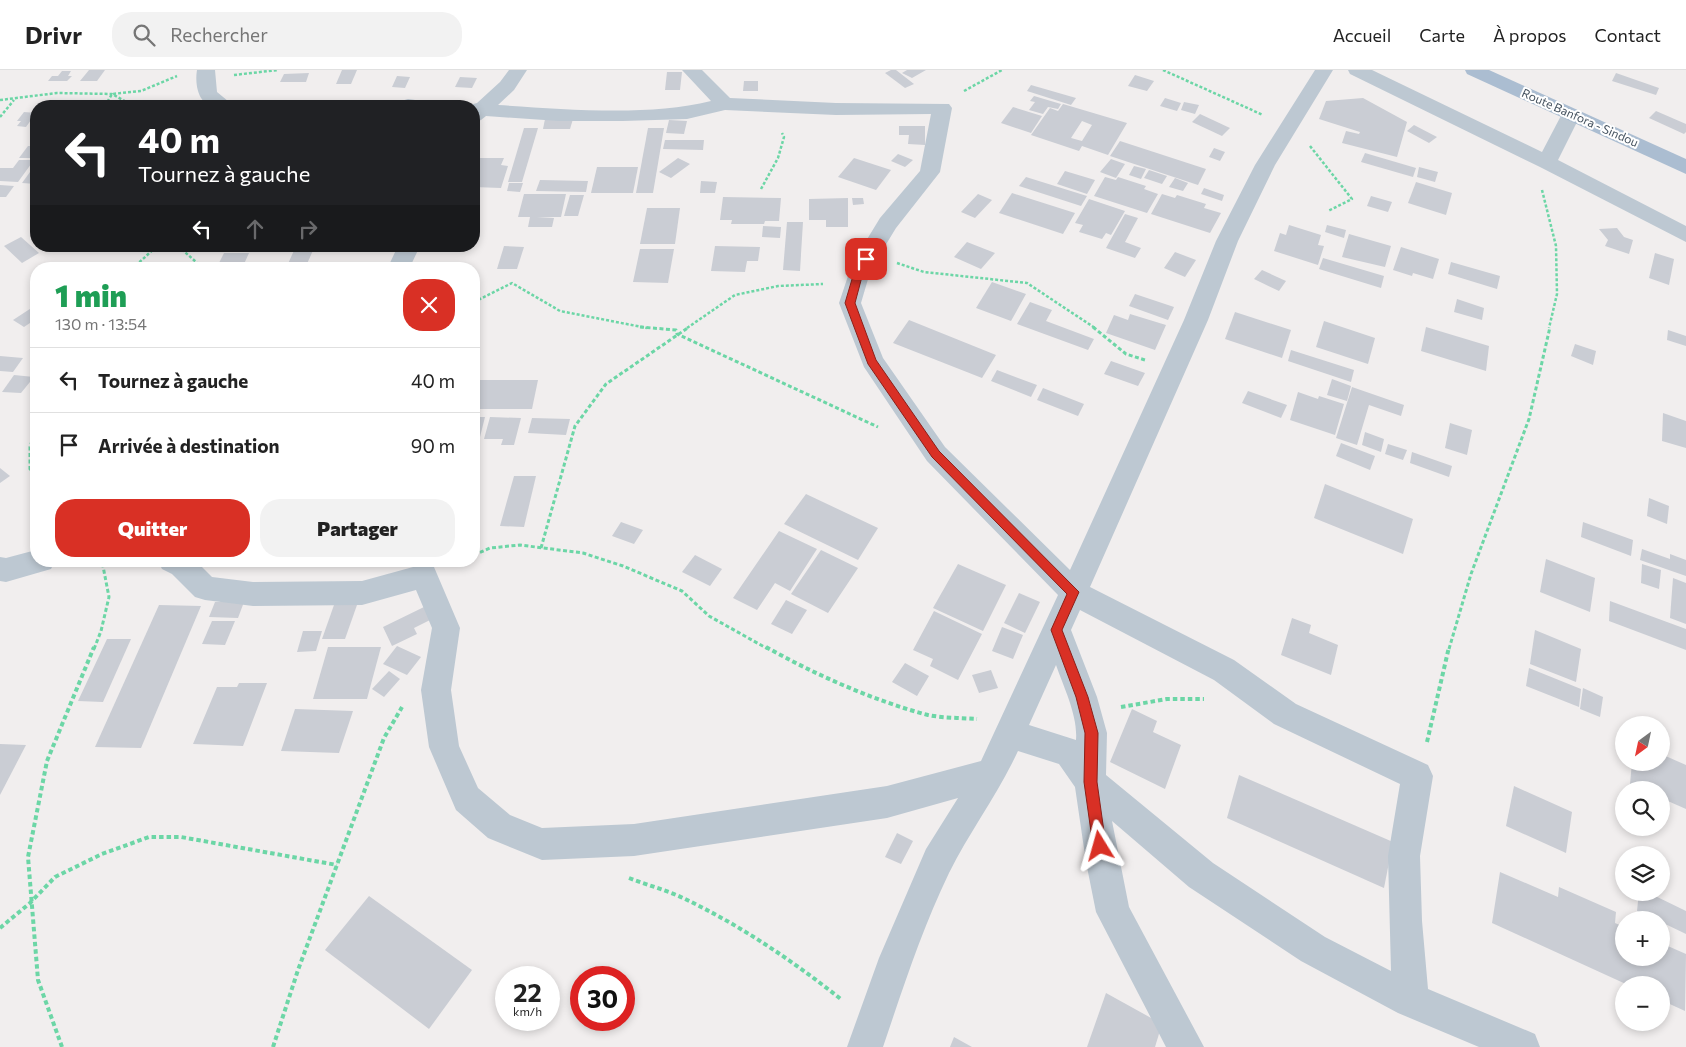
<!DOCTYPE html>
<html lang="fr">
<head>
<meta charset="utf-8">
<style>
  body { margin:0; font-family:Commissioner,sans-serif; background:#f2f2f2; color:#222; height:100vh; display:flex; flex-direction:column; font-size:19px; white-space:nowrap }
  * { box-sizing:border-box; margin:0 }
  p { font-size:16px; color:#767676 }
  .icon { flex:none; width:28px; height:28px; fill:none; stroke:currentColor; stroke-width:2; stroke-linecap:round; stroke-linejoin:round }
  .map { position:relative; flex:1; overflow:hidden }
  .details { position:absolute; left:30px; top:192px; width:450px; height:305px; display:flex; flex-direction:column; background:#fff; border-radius:20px; box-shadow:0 2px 8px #0003 }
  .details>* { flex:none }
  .top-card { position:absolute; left:30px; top:30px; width:450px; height:152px; border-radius:20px; box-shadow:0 2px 8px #0003; background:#202124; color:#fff; overflow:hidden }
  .needle { width:32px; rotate:213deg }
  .fabs { position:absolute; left:1615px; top:646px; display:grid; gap:10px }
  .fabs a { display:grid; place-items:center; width:55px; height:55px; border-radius:50%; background:#fff; box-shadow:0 2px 8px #0003; font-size:25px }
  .speed { position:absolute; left:495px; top:896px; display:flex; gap:10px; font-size:25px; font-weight:700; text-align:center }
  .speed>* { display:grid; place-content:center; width:65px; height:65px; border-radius:50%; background:#fff; box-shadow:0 2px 8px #0003; line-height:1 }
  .speed small { font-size:12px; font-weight:400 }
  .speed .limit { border:8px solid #d22; background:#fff; color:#111 }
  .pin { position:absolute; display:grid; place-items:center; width:42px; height:42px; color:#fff; margin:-21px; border-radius:10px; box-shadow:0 2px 8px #0006 }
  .me { position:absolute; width:55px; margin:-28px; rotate:352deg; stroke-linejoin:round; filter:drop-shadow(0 0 4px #0008) }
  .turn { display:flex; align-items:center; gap:18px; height:105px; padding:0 25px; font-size:22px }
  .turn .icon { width:65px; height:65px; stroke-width:2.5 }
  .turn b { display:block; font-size:35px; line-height:42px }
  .lanes { display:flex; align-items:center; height:48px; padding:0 25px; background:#0003; justify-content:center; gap:25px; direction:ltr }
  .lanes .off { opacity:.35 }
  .round { display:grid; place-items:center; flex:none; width:52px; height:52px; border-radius:20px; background:#f2f2f2 }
  .headline { display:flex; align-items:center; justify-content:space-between; height:85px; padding:0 25px }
  h1 { font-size:30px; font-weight:800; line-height:38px; color:#1e9e55 }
  .primary-button { display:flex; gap:10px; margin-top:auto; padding:10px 25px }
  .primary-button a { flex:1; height:58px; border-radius:20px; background:#d93025; color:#fff; font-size:20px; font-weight:800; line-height:58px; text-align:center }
  .primary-button a+a { background:#f2f2f2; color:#222 }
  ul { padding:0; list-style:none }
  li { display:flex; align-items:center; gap:15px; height:65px; padding:0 25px; border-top:1px solid #e0e0e0 }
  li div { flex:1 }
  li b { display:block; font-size:19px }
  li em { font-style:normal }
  header { display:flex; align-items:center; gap:30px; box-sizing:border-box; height:70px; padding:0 25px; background:#fff; border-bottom:1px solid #e0e0e0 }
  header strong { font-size:24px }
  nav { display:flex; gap:28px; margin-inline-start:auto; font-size:18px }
  .search { width:350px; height:45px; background:#f2f2f2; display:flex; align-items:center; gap:12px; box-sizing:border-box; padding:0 18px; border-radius:20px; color:#767676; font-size:19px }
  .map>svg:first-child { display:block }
  .building { fill:#cacdd4; fill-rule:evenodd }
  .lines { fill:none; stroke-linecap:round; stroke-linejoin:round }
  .path-far2 { stroke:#6cd6a6; stroke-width:2.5; stroke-dasharray:3 2; stroke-linecap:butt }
  .path-far1 { stroke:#6cd6a6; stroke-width:3; stroke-dasharray:4 2.5; stroke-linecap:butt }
  .path { stroke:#6cd6a6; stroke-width:4; stroke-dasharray:4.5 3; stroke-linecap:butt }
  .minor { fill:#bdc8d2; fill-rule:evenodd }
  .major { fill:#abbdd1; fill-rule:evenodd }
  .route { fill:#d93025; stroke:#8d1f18 }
  .labels { text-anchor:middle; stroke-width:4; stroke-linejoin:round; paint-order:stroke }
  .far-street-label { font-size:12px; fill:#44515e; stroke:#fff }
</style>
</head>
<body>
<header>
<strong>Drivr</strong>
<div class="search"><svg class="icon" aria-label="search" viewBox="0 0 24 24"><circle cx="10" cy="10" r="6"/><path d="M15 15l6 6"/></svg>Rechercher</div>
<nav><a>Accueil</a><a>Carte</a><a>À propos</a><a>Contact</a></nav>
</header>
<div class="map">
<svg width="1686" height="977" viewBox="0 0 1686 977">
  <rect width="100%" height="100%" fill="#f1eeee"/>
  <g class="building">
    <path d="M89,0H105L97,11H80Z"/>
    <path d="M342,0H357L351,14H336Z"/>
    <path d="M891,0H896L914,14L905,18L885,3Z"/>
    <path d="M907,0H926L912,8L902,3Z"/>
    <path d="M62,1H71L68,6H72L67,11H48L52,6H58Z"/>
    <path d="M667,2H682L680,20H665Z"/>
    <path d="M309,3L306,12H280L284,4Z"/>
    <path d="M1616,3L1659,18L1656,25L1612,11Z"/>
    <path d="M1135,5L1154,11L1147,21L1128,16Z"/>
    <path d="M397,6L410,7L405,18L392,17Z"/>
    <path d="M460,7L477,8L472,18L455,17Z"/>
    <path d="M744,11H758V21H743Z"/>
    <path d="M1031,15L1076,28L1071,35L1027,21Z"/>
    <path d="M1034,26L1061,34L1058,39L1048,37L1043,44L1029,40L1035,32L1030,31Z"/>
    <path d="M1165,28L1181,33L1177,41L1160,36Z"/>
    <path d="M1363,28L1407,52L1397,87L1342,73L1346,61L1359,64L1360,62L1319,49L1326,31Z"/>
    <path d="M1184,32L1199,35L1195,44L1181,40Z"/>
    <path d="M1063,34L1127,53L1108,85L1082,76L1079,81L1031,65L1050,38L1058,41ZM1082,51L1092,55L1082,71L1071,68Z"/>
    <path d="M1013,37L1042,46L1031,63L1001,53Z"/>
    <path d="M1656,41L1686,54V62L1684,64L1649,48Z"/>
    <path d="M24,42L36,43L26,57L17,56L21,51H17Z"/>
    <path d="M1200,44L1230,58L1222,66L1192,52Z"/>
    <path d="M545,49H573L570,59H543Z"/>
    <path d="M669,50L687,51L684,64L666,63Z"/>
    <path d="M1414,55L1437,67L1429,73L1407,61Z"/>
    <path d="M899,56H925V75L908,74L909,65H899Z"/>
    <path d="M524,58H538L522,112H508Z"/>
    <path d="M648,58H664L653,123H636Z"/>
    <path d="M665,70H704L703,80L663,79Z"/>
    <path d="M1120,71L1206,99L1198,115L1110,86Z"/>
    <path d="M28,76H36V88H19Z"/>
    <path d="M1214,78L1225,82L1220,91L1209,87Z"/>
    <path d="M1365,83L1416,98L1413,107L1361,92Z"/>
    <path d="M898,84L913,90L905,97L891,91Z"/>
    <path d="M474,88H504L501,95L508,96L501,118L474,117Z"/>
    <path d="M678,88L690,94L671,108L659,102Z"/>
    <path d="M854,88L891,100L876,120L838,107Z"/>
    <path d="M1111,89L1125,94L1116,108L1100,102Z"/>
    <path d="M19,90H34L18,112L0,111V98H13Z"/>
    <path d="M1134,96L1146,99L1141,109L1129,105Z"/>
    <path d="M597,97H638L633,123H591Z"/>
    <path d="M1419,97L1438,102L1435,112L1417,107Z"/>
    <path d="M1149,100L1167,106L1162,114L1144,108Z"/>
    <path d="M1065,101L1095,110L1087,124L1057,114Z"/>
    <path d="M30,102L36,103V114L22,113Z"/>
    <path d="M1026,107L1087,126L1081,136L1019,116Z"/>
    <path d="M1105,107L1116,110L1118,107L1146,116L1144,119L1158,124L1147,143L1094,126Z"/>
    <path d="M1175,108L1188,113L1183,121L1169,117Z"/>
    <path d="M540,110L588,111L586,122L536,121Z"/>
    <path d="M701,111L717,112L715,123H700Z"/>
    <path d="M1416,112L1452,123L1446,145L1408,133Z"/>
    <path d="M509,113H523L520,122L507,121Z"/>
    <path d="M0,115L14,116L6,127H0Z"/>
    <path d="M1204,118L1224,125L1222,131L1201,124Z"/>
    <path d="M1012,123L1075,143L1063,164L999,143Z"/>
    <path d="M524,124H566L561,147H537L554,148L552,157H528L530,147H518Z"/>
    <path d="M978,124L992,130L975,148L961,142Z"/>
    <path d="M1162,124L1175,128L1177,125L1206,134L1204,138L1221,143L1210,163L1151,144Z"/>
    <path d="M570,125H584L578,146H564Z"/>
    <path d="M1371,126L1392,132L1388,142L1367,136Z"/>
    <path d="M723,127L781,128L779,151H765L764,154H731L732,150H720Z"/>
    <path d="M848,128V157H826V150H809V129Z"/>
    <path d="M852,128H863L864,134L853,135Z"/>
    <path d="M1089,129L1125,141L1111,165L1106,163L1102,169L1079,162L1083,155L1075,153Z"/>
    <path d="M647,138H680L675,174H640Z"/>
    <path d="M1125,144L1138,148L1125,172L1141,178L1135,188L1106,178Z"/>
    <path d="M787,152H803L800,201L783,200Z"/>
    <path d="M1289,155L1321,165L1318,175L1324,176L1318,195L1274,181L1280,163L1286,165Z"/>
    <path d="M1327,155L1346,160L1344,168L1325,162Z"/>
    <path d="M763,156L781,157L780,168L762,167Z"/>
    <path d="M1617,158L1624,167L1633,170L1629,184L1605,176L1608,170L1599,159Z"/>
    <path d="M1349,164L1391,176L1385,197L1342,187Z"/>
    <path d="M21,167L39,183L22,193L4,176Z"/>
    <path d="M967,172L995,183L981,199L954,187Z"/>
    <path d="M224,176H260L258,181H221Z"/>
    <path d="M296,176H315L306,196H287Z"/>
    <path d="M504,176L524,177L517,199H497Z"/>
    <path d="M715,176L760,177L758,191H747L745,202L711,201Z"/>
    <path d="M1401,177L1439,189L1433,209L1413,203L1412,206L1393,200Z"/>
    <path d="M640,179H674L668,213L633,212Z"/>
    <path d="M1175,182L1196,190L1185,207L1164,198Z"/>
    <path d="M224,183H249L244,194L218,195Z"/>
    <path d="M1655,183L1674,189L1669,215L1649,208Z"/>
    <path d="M1323,188L1384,206L1381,218L1319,199Z"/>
    <path d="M1451,192L1500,206L1497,219L1448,204Z"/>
    <path d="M1262,200L1286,211L1279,221L1254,209Z"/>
    <path d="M992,212L1026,224L1011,251L976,238Z"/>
    <path d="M1135,224L1174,237L1168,250L1129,236Z"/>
    <path d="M1457,229L1484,238L1482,250L1454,242Z"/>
    <path d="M1030,232L1052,240L1046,251L1094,269L1088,280L1017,254Z"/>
    <path d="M36,235V249L24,257L13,250Z"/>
    <path d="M1235,242L1291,260L1282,288L1225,269Z"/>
    <path d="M1130,244L1166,255L1155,280L1106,263L1114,245L1128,250Z"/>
    <path d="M909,250L996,285L982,308L893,273Z"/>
    <path d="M1324,251L1375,268L1368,294L1316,277Z"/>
    <path d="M1426,257L1489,276L1486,301L1421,281Z"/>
    <path d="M1668,260L1686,266V276L1667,270Z"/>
    <path d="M1575,274L1596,281L1593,295L1571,286Z"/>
    <path d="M1291,280L1354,300L1351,312L1288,291Z"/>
    <path d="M0,286L23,288L13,302L0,301Z"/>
    <path d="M1111,291L1145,303L1138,316L1104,304Z"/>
    <path d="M997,300L1037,315L1031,327L991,311Z"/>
    <path d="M14,305L34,307L21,323L2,322Z"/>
    <path d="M1332,309L1351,316L1347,331L1327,325Z"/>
    <path d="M474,310H538L532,339H474Z"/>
    <path d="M1352,317L1404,335L1401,346L1369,335L1357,375L1336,368Z"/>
    <path d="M1043,318L1084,334L1078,346L1037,330Z"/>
    <path d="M1248,321L1287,335L1281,348L1242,333Z"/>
    <path d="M1298,322L1318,329L1319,326L1344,334L1335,365L1290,350Z"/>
    <path d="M1663,343L1686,351V378L1662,371Z"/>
    <path d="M474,347H485L479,371H474Z"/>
    <path d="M490,347L521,348L514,375H501L503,369H484Z"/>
    <path d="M532,348L570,349L566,365L528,363Z"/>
    <path d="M1450,353L1472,360L1467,385L1445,378Z"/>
    <path d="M1365,362L1384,369L1381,382L1362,375Z"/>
    <path d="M1341,373L1375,386L1370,400L1336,386Z"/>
    <path d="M1388,374L1407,380L1403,390L1385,384Z"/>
    <path d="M1412,382L1452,396L1449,407L1410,393Z"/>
    <path d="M0,398L10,406L0,413Z"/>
    <path d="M514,406H536L524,457L500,456Z"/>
    <path d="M1325,414L1413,449L1403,484L1314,448Z"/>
    <path d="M806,424L878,458L858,490L784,454Z"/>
    <path d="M1649,428L1669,436L1667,454L1647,446Z"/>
    <path d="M621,452L643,460L634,474L612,466Z"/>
    <path d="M1583,452L1633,470L1631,486L1581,467Z"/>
    <path d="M779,461L817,479L790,521L775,513L757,540L733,528Z"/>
    <path d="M1642,479L1670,489V484L1686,490V506L1640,490Z"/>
    <path d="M821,480L858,498L828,543L791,524Z"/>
    <path d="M695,485L722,499L710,516L682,502Z"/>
    <path d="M1546,489L1595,508L1590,542L1540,522Z"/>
    <path d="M958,494L1006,515L983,561L933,538Z"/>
    <path d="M1642,494L1661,500L1659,519L1641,513Z"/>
    <path d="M1673,508L1686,513V554L1670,548Z"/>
    <path d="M1019,523L1040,532L1025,563L1004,553Z"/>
    <path d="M786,530L807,540L792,564L771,554Z"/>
    <path d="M1610,531L1686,559V580L1609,551Z"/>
    <path d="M215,532H244L238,548L209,547Z"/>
    <path d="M159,535L201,536L141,678L95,677Z"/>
    <path d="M334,535H357L345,569H322Z"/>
    <path d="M424,537L430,550L414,558L417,564L392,576L383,557Z"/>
    <path d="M934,541L982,564L958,610L930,596L933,589L913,580Z"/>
    <path d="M1292,548L1311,555L1309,563L1338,575L1331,605L1281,585Z"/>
    <path d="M212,551H235L225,575L202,574Z"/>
    <path d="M1002,557L1023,565L1013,589L992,581Z"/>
    <path d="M1535,560L1581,579L1576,612L1530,594Z"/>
    <path d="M303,561H322L316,581L297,582Z"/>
    <path d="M107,569H131L103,632L78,631Z"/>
    <path d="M397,576L421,587L407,605L383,594Z"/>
    <path d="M328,577H381L367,629H313Z"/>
    <path d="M905,593L929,606L917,626L892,612Z"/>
    <path d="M1529,598L1581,619L1579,637L1526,616Z"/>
    <path d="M991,600L998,618L979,623L972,605Z"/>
    <path d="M389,601L400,609L384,627L372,619Z"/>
    <path d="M239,613H267L243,676L193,674L217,617H237Z"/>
    <path d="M1583,618L1603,627L1600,647L1580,639Z"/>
    <path d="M295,639L353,641L339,683L281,681Z"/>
    <path d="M1132,639L1157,651L1153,662L1181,675L1165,719L1110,692Z"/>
    <path d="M0,674L26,675L0,725Z"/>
    <path d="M1661,684L1686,695V739L1661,728V720H1642L1630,714L1632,692H1661Z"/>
    <path d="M1239,705L1393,772L1384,818L1227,748Z"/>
    <path d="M1514,716L1572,742L1566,783L1506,756Z"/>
    <path d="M897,763L913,771L901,794L885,787Z"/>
    <path d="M1500,802L1558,827L1559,817L1616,842L1615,853L1624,857V888H1661V873L1686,884L1685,941L1661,930V915H1628L1492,853Z"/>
    <path d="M1639,822H1647L1686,841V864L1661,852V850H1656L1637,841Z"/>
    <path d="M369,826L472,900L429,959L325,880Z"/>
    <path d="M1106,923L1162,954L1155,977H1087Z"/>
    <path d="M954,967L972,977H950Z"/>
  </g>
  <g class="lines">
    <g class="path-far2">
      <path d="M1163,0L1263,45"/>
      <path d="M234,5L278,0"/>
      <path d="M964,21L1002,0"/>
      <path d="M0,30L57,23L112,24L130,34L181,35"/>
      <path d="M105,36L112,24L141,21L177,6"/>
      <path d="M0,47L14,30"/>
      <path d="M1310,76L1352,129L1328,141"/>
      <path d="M761,119L778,88L784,67L782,63"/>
      <path d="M1542,120L1556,176L1557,224L1549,258"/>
      <path d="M178,176L204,199"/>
      <path d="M897,193L924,202L1027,213L1095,258"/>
      <path d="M132,199L157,176"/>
      <path d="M474,232L512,213L560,241L647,258"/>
      <path d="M687,258L735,225L778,216L823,214"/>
    </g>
    <g class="path-far1">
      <path d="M640,257L676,260L677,264L878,357"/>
      <path d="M1093,257L1126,284L1145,290"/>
      <path d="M36,358L30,377V399L36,405"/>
      <path d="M541,478L575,356L606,314L689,257"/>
      <path d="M474,485L490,478L520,475L583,483L623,496L682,521L709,546L768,579"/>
      <path d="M94,579L101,561L109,527L102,491"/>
      <path d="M1449,579L1471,504L1529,349L1550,257"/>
    </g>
    <g class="path">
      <path d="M766,577C814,604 874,631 928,645C943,648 961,648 977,649"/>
      <path d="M1121,637L1167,629H1204"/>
      <path d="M1427,672L1449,577"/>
      <path d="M629,808C647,815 666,820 683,828C740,855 793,891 842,930"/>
      <path d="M0,858L30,833L55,807L102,784L149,767H181L337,795"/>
      <path d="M62,977L38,910L28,787L47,691L94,577"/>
      <path d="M273,977L298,900L384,668L402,637"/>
    </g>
    <g class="minor">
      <path d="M197,0H215L217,22L234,36C227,36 215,38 210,36C197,30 195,12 197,0Z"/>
      <path d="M509,0H527L514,20L498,35C564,39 647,47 711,31L682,0H702L730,28L836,33L949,34L952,38L940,102L896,158L871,199L861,233L883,288L945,377L1070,500L1184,250L1216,171L1255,95L1315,0H1333L1275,95L1238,171L1208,250L1090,517L1234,590L1296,634L1428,695L1433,706L1420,786L1422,851L1428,919L1535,964L1540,977H1479L1398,943L1301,891L1189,817L1112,751L1129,837L1204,977H1166L1096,842L1086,792L1075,717L1059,694L1018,681C998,724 970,761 949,803C922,859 903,918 883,977H847L879,888L926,779L958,728L887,748L634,786L542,790L488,768L456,740L429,677L421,620L432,558L416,520L362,535L253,536L205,530L195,527L172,504L162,499L158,491H196L212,507L253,512L362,511L424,494L434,497L460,558L451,620L459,676L478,718L510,745L542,758L634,754L887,716L981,691L1058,525L927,391L864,297L839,233L852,194L880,148L920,101L931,44L836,45L725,40L687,49L623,51H559L486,46L481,50L474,52V36H466L477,33L500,12ZM1080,540L1214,610L1274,654L1400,714L1388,786L1391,901L1325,867L1213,793L1106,705L1107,663L1097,627L1071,560ZM1056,595C1064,618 1078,646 1076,670L1029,655Z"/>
      <path d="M1348,0H1372L1542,82L1564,40H1578L1581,44L1558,90L1686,156V172L1540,97L1350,4Z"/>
      <path d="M408,29L430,32L433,36H399L401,31Z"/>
      <path d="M398,176H420L409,199H387Z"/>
      <path d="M36,480V491H55L51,499L6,512L0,511V487L6,488Z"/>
    </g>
    <path class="major" d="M1465,0H1489L1686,89V104L1467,4Z"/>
  </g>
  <path class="route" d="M866,186L870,189L864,199L855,233L876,290L939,381L1079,522L1062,560L1088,627L1098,663L1097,712L1106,776L1104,781L1100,782L1095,781L1093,776L1084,712L1085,663L1076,627L1051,560L1067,524L932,387L868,294L845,233L855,199L863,187Z"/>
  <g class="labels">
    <g class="far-street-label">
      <text transform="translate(1580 48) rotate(24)" y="4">Route Banfora - Sindou</text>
    </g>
  </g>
</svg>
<div class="fabs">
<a><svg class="needle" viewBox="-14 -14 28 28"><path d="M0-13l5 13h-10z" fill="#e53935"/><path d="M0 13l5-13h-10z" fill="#767676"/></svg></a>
<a><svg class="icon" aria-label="search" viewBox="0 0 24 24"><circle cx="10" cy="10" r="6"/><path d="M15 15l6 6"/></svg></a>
<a><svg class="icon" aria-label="layers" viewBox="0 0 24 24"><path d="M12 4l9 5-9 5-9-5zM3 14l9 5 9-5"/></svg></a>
<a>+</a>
<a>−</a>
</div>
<div class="speed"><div>22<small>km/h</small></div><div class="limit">30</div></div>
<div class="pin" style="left:866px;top:189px;background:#d93025"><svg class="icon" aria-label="arrive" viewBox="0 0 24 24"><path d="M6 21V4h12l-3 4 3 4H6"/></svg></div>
<svg class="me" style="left:1100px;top:776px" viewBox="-20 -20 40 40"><path d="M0-17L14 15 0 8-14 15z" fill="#d93025" stroke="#fff" stroke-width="4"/></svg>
<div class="top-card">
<div class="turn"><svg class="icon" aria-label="left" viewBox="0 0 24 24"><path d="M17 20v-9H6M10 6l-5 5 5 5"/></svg><div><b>40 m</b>Tournez à gauche</div></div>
<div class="lanes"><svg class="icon" aria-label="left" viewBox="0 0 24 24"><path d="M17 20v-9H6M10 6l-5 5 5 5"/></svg><svg class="icon off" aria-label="ahead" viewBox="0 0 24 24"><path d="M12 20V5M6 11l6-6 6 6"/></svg><svg class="icon off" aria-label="right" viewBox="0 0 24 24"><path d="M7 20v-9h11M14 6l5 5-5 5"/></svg></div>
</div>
<section class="details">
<div class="headline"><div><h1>1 min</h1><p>130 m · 13:54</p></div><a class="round" style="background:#d93025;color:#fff"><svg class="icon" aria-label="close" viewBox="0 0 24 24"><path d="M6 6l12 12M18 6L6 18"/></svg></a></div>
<ul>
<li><svg class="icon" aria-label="left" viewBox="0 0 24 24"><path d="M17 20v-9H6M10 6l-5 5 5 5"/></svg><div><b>Tournez à gauche</b></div><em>40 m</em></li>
<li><svg class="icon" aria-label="arrive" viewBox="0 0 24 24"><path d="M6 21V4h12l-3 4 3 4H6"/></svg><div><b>Arrivée à destination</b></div><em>90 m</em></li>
</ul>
<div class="primary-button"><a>Quitter</a><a>Partager</a></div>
</section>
</div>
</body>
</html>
